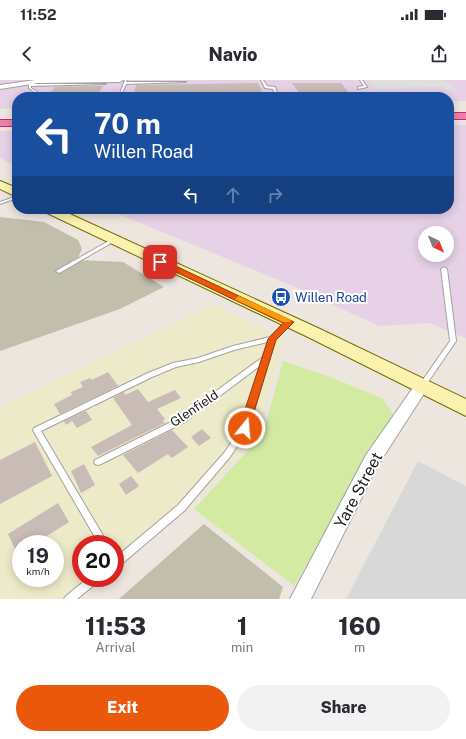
<!DOCTYPE html>
<html lang="en">
<head>
<meta charset="utf-8">
<style>
  body { margin:0; font-family:"Public Sans",sans-serif; background:#f2f2f3; color:#2b2b33; height:100vh; display:flex; flex-direction:column; font-size:15px; white-space:nowrap }
  * { box-sizing:border-box; margin:0 }
  p { font-size:13px; color:#7c7c81 }
  .icon { flex:none; width:22px; height:22px; fill:none; stroke:currentColor; stroke-width:2; stroke-linecap:round; stroke-linejoin:round }
  .map { position:relative; height:519px; overflow:hidden }
  .drawer { display:flex; flex-direction:column; background:#fff; flex:1 }
  .drawer>* { flex:none }
  .hud { position:absolute; left:12px; top:12px; width:442px; height:122px; border-radius:16px; box-shadow:0 2px 10px #0003; background:#1a4fa0; color:#fff; overflow:hidden }
  .needle { width:26px; rotate:137deg }
  .fabs { position:absolute; left:418px; top:146px; display:grid; gap:8px }
  .fabs a { display:grid; place-items:center; width:36px; height:36px; border-radius:50%; background:#fff; box-shadow:0 2px 10px #0003; font-size:20px }
  .speed { position:absolute; left:12px; top:455px; display:flex; gap:8px; font-size:20px; font-weight:700; text-align:center }
  .speed>* { display:grid; place-content:center; width:52px; height:52px; border-radius:50%; background:#fff; box-shadow:0 2px 10px #0003; line-height:1 }
  .speed small { font-size:10px; font-weight:400 }
  .speed .limit { border:6px solid #d22; background:#fff; color:#111 }
  .pin { position:absolute; display:grid; place-items:center; width:34px; height:34px; color:#fff; margin:-17px; border-radius:8px; box-shadow:0 2px 6px #0006 }
  .me { position:absolute; width:44px; margin:-22px; rotate:17deg; stroke-linejoin:round; filter:drop-shadow(0 0 3px #0008) }
  .turn { display:flex; align-items:center; gap:14px; height:84px; padding:0 16px; font-size:18px }
  .turn .icon { width:52px; height:52px; stroke-width:2.5 }
  .turn b { display:block; font-size:28px; line-height:34px }
  .lanes { display:flex; align-items:center; height:38px; padding:0 16px; background:#0003; justify-content:center; gap:20px; direction:ltr }
  .lanes .off { opacity:.35 }
  .eta { display:flex; justify-content:space-evenly; align-items:center; height:68px; text-align:center }
  .eta b { font-size:24px; font-weight:800; line-height:28px }
  .cta { display:flex; gap:8px; margin-top:auto; padding:8px 16px }
  .cta a { flex:1; height:46px; border-radius:24px; background:#ea580c; color:#fff; font-size:16px; font-weight:800; line-height:46px; text-align:center }
  .cta a+a { background:#f2f2f3; color:#2b2b33 }
  .status { display:flex; justify-content:space-between; align-items:center; height:28px; padding:0 20px; background:#fff; direction:ltr }
  .status svg { height:11px; fill:currentColor }
  header { display:flex; justify-content:space-between; align-items:center; height:52px; padding:0 16px; background:#fff; font-size:18px; font-weight:800 }
  .map>svg:first-child { display:block }
  .residential { fill:#d9d8d8 }
  .industrial { fill:#e6d1e6; fill-rule:evenodd }
  .construction { fill:#c1beab }
  .farmland { fill:#edeac9; fill-rule:evenodd }
  .grass { fill:#d2eaa2 }
  .parking { fill:#dfdfdf }
  .building { fill:#c9bbb6 }
  .lines { fill:none; stroke-linecap:round; stroke-linejoin:round }
  .lane-casing { stroke:#a2a2a2; stroke-width:2 }
  .street-casing { stroke:#a2a2a2; stroke-width:2 }
  .secondary-casing { stroke:#726b01; stroke-width:2 }
  .highway-casing { stroke:#da1d7f; stroke-width:2 }
  .lane { fill:#fff; fill-rule:evenodd }
  .street { fill:#fff; fill-rule:evenodd }
  .secondary { fill:#fbf2af; fill-rule:evenodd }
  .highway { fill:#e883a7; fill-rule:evenodd }
  .route { fill:#ea580c; stroke:#983908 }
  .slow { fill:#f59e0b }
  .labels { text-anchor:middle; stroke-width:4; stroke-linejoin:round; paint-order:stroke }
  .transit-label { font-size:13px; fill:#164399; stroke:#fff; text-anchor:start }
  .street-label { font-size:13px; fill:#1b1b1b; stroke:#fff }
  .near-street-label { font-size:16px; fill:#1b1b1b; stroke:#fff }
</style>
</head>
<body>
<div class="status"><b>11:52</b><svg viewBox="0 0 49 12"><path d="M0 12V9h3v3zM5 12V6h3v6zM10 12V3h3v9zM15 12V0h3v12zM26 1h20v11H26zM47 4h2v5h-2z"/></svg></div>
<header><svg class="icon" aria-label="back" viewBox="0 0 24 24"><path d="M15 5l-7 7 7 7"/></svg>Navio<svg class="icon" aria-label="share" viewBox="0 0 24 24"><path d="M12 15V3M7 8l5-5 5 5M5 13v7h14v-7"/></svg></header>
<div class="map">
<svg width="466" height="519" viewBox="0 0 466 519">
  <rect width="100%" height="100%" fill="#ede6df"/>
  <path class="residential" d="M418,381L466,406V519H346Z"/>
  <g class="industrial">
    <path d="M0,0H466V21L449,22V17H17V28L0,29Z"/>
    <path d="M449,45H466V258L429,243L379,246L286,203L106,129H449ZM425,153H447V175H425Z"/>
    <path d="M0,51H17V87L0,78Z"/>
  </g>
  <g class="construction">
    <path d="M0,137L44,142L78,160L82,169L77,180L123,182L164,207L120,229L0,271Z"/>
    <path d="M204,444L283,507L279,519H119Z"/>
  </g>
  <path class="farmland" d="M214,224L284,259L259,352L186,431L115,491V464H81V498H107L82,519H0V327ZM21,464H55V498H21Z"/>
  <path class="grass" d="M283,281L330,297L382,318L394,335L294,506L194,429L263,354Z"/>
  <path class="parking" d="M367,0H444L460,11H448L442,7L375,9Z"/>
  <g class="building">
    <path d="M258,3L265,17H133L136,5Z"/>
    <path d="M292,3H341L352,17H302Z"/>
    <path d="M103,6L96,17H47L55,7Z"/>
    <path d="M108,292L118,306L60,334L54,324L72,315L71,312L83,307L80,302L90,298L92,300Z"/>
    <path d="M138,309L148,322L175,310L181,318L157,329L165,339L163,341L165,343L98,376L91,367L132,345L113,318L124,312L125,315Z"/>
    <path d="M86,331L92,340L77,348L72,341L66,345L64,341Z"/>
    <path d="M202,349L211,358L199,366L191,357Z"/>
    <path d="M172,350L188,367L172,378L168,374L138,393L123,375Z"/>
    <path d="M35,362L52,396L0,424V380Z"/>
    <path d="M84,384L95,405L81,413L71,391Z"/>
    <path d="M131,396L139,406L126,415L119,404Z"/>
    <path d="M58,423L69,442L34,464H21V482L8,454Z"/>
  </g>
  <g class="lines">
    <g class="lane-casing">
      <g id="lane">
        <path d="M125,0H127L126,2H186L126,4L121,15L119,16Z"/>
        <path d="M261,0H263L267,6L275,7L277,13H275L273,9L265,8Z"/>
        <path d="M360,0H362L367,7L358,9V7L364,6Z"/>
        <path d="M30,1L31,2V4H106L31,6V8L37,12L32,17H30L34,12L29,8V2Z"/>
        <path d="M17,116V118L0,124V122Z"/>
        <path d="M114,158H118V159L61,192L59,193L56,191Z"/>
        <path d="M444,187L447,189L456,261L424,308H420L419,306L420,304L450,261L441,189Z"/>
        <path d="M289,240L291,241L292,242L291,243L275,260L249,348L230,377L184,431L118,487L115,489V478L178,425L224,373L242,347L261,285L185,342L101,384L98,385L95,384L94,382L95,380L179,338L263,277L268,262L234,270L199,282L176,287L152,297L41,351L108,464H99L34,352L33,350L34,348L148,293L173,283L198,278L233,266L270,257L287,241Z"/>
        <path d="M88,498H101L99,501L77,519H64L66,516Z"/>
      </g>
    </g>
    <g class="street-casing">
      <g id="street">
        <path d="M35,0H123L120,2L38,3L0,9V5Z"/>
        <path d="M422,301L427,302L429,306L378,385L311,519H290L366,375L417,302Z"/>
      </g>
    </g>
    <g class="secondary-casing">
      <g id="secondary">
        <path d="M0,101L17,108V117L0,109Z"/>
        <path d="M43,129H59L320,249L466,319V336L308,257L45,132Z"/>
      </g>
    </g>
    <g class="highway-casing">
      <g id="highway">
        <rect x="449" y="33" width="17" height="6"/>
        <rect x="0" y="40" width="17" height="6"/>
      </g>
    </g>
    <use href="#lane" class="lane"/>
    <use href="#street" class="street"/>
    <use href="#secondary" class="secondary"/>
    <use href="#highway" class="highway"/>
  </g>
  <path class="route" d="M157,180H163L294,242L276,260L248,351H241L239,348L268,259L283,243L157,183Z"/>
  <path class="slow" d="M239,216L290,239L291,241L290,242H283L236,220L235,219Z"/>
  <defs>
    <g id="bus-disc" transform="scale(1)"><circle r="9.5" fill="#1a4fb4" stroke="#fff"/><path d="M-5-6H5V4H4V6H2V4H-2V6H-4V4H-5ZM-3.5-4V0h7V-4ZM-3.5 1.2v1.5H-2V1.2ZM2 1.2v1.5H3.5V1.2Z" fill="#fff"/></g>
  </defs>
  <g fill-rule="evenodd">
    <use href="#bus-disc" x="281" y="217"/>
  </g>
  <g class="labels">
    <g class="transit-label">
      <text x="295" y="222">Willen Road</text>
    </g>
    <g class="street-label">
      <text transform="translate(194 328) rotate(-34)" y="5">Glenfield</text>
    </g>
    <g class="near-street-label">
      <text transform="translate(358 410) rotate(-62)" y="6">Yare Street</text>
    </g>
  </g>
</svg>
<div class="fabs">
<a><svg class="needle" viewBox="-14 -14 28 28"><path d="M0-13l5 13h-10z" fill="#e53935"/><path d="M0 13l5-13h-10z" fill="#7c7c81"/></svg></a>
</div>
<div class="speed"><div>19<small>km/h</small></div><div class="limit">20</div></div>
<div class="pin" style="left:160px;top:182px;background:#d93025"><svg class="icon" aria-label="arrive" viewBox="0 0 24 24"><path d="M6 21V4h12l-3 4 3 4H6"/></svg></div>
<svg class="me" style="left:245px;top:348px" viewBox="-20 -20 40 40"><circle r="17" fill="#ea580c" stroke="#fff" stroke-width="3"/><path d="M0-11L8 9 0 5-8 9z" fill="#fff"/></svg>
<div class="hud">
<div class="turn"><svg class="icon" aria-label="left" viewBox="0 0 24 24"><path d="M17 20v-9H6M10 6l-5 5 5 5"/></svg><div><b>70 m</b>Willen Road</div></div>
<div class="lanes"><svg class="icon" aria-label="left" viewBox="0 0 24 24"><path d="M17 20v-9H6M10 6l-5 5 5 5"/></svg><svg class="icon off" aria-label="ahead" viewBox="0 0 24 24"><path d="M12 20V5M6 11l6-6 6 6"/></svg><svg class="icon off" aria-label="right" viewBox="0 0 24 24"><path d="M7 20v-9h11M14 6l5 5-5 5"/></svg></div>
</div>
</div>
<section class="drawer">
<div class="eta">
<div><b>11:53</b><p>Arrival</p></div>
<div><b>1</b><p>min</p></div>
<div><b>160</b><p>m</p></div>
</div>
<div class="cta"><a>Exit</a><a>Share</a></div>
</section>
</body>
</html>
